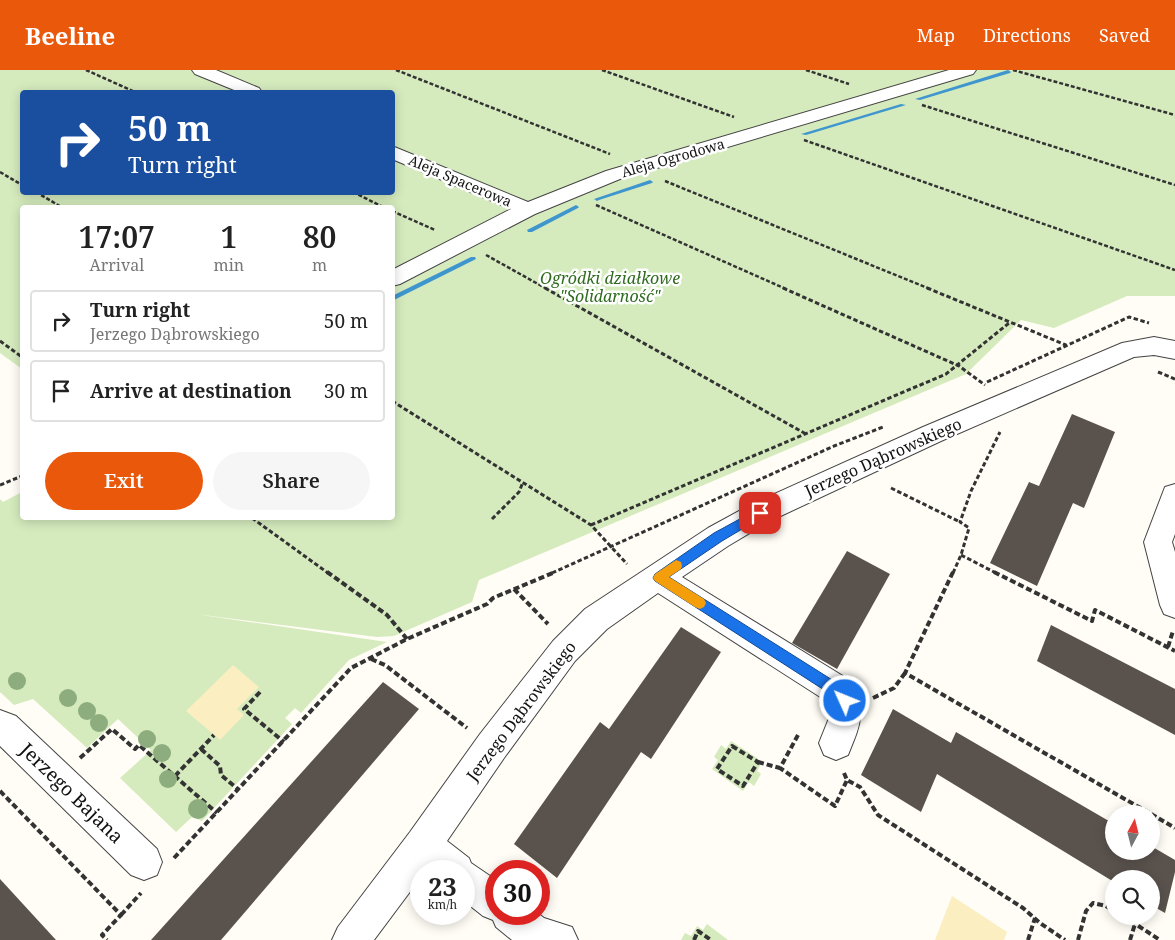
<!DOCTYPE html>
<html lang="en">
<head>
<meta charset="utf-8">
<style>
  body { margin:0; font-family:"Noto Serif",serif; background:#f6f6f6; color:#222; height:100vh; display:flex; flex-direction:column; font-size:19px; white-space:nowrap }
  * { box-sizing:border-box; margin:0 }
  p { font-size:16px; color:#767676 }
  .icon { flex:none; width:28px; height:28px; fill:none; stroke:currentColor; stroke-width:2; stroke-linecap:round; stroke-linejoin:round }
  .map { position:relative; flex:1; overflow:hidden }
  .details { position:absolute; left:20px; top:135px; width:375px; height:315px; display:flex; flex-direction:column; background:#fff; border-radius:5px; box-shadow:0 2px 12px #0003 }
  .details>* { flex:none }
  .hud { position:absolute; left:20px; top:20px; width:375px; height:105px; border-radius:5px; box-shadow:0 2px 12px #0003; background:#1a4fa0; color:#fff; overflow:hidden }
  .needle { width:32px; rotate:7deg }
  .tools { position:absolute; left:1105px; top:735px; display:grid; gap:10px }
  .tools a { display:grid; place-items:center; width:55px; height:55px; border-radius:50%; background:#fff; box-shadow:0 2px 12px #0003; font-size:25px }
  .speed { position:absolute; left:410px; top:790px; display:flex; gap:10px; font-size:25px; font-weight:700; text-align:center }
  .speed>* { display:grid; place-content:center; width:65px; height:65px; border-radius:50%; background:#fff; box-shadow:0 2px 12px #0003; line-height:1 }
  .speed small { font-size:12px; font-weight:400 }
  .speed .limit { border:8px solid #d22; background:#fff; color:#111 }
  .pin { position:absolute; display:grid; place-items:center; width:42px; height:42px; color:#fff; margin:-21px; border-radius:10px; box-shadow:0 2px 8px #0006 }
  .me { position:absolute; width:55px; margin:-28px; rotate:314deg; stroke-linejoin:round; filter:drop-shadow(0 0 4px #0008) }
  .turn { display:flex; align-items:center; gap:18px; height:105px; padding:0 25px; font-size:22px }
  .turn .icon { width:65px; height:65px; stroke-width:2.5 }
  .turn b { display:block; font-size:35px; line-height:42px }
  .eta { display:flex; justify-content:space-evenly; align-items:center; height:85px; text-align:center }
  .eta b { font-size:30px; font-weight:600; line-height:35px }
  .button { display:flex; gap:10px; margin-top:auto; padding:10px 25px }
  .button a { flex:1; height:58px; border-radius:30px; background:#ea580c; color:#fff; font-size:20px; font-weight:600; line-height:58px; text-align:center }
  .button a+a { background:#f6f6f6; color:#222 }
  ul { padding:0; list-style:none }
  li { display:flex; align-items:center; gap:15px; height:62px; margin:0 10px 8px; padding:0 15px; border:2px solid #e0e0e0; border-radius:5px }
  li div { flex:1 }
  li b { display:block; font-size:19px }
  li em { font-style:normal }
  header { display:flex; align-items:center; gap:30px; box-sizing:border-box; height:70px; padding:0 25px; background:#ea580c; color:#fff }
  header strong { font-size:24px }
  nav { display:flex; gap:28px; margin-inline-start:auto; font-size:18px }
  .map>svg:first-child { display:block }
  .green { fill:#d5ebbd; fill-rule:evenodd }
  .sand { fill:#fbeec1 }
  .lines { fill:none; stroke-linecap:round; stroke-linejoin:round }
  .stream { fill:#3f96cf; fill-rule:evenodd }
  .building { fill:#5a524d }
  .minor-casing { stroke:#444; stroke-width:2 }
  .path-far2 { stroke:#333; stroke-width:2.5; stroke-dasharray:4 2; stroke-linecap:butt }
  .path-far1 { stroke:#333; stroke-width:3; stroke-dasharray:4.5 2.5; stroke-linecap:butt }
  .path { stroke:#333; stroke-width:4; stroke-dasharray:6 3; stroke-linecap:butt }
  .minor { fill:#fff; fill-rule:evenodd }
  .tree { fill:#8dad7f }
  .route { fill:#1a73e8; stroke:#114b97 }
  .slow { fill:#f59e0b }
  .labels { text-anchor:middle; stroke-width:5; stroke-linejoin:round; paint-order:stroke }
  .far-street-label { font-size:14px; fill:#111; stroke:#fff }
  .park-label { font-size:16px; font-style:italic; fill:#2f6b1f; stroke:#fff }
  .street-label { font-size:16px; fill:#111; stroke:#fff }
  .near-street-label { font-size:19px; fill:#111; stroke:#fff }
</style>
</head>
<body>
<header>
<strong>Beeline</strong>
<nav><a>Map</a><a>Directions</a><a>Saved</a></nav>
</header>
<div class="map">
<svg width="1175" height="870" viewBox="0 0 1175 870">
  <rect width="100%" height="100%" fill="#fffdf5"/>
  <g class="green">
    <path d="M0,0H1175V226H1127L1054,258L1021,250L966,304L479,510L472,532L394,566L377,567L195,544L387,572L349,590L301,643L295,638L285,648L292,654L202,751L192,747L176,762L120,708L151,680L118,649L87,678L33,629L14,635L0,622V429L3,432L22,422V448H392V138H22V299L0,283ZM22,22H392V122H22Z"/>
    <path d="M731,671L757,688L761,694L757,701L761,704L754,716L749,712L743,721L712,699L718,690L714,687L721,675L726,679Z"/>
    <path d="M707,854L728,870H681L685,863L691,866L697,856L703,860Z"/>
  </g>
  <g class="sand">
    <path d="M233,595L259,617L237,639L244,645L220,670L186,641Z"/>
    <path d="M952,826L1007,862L1004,870H935Z"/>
  </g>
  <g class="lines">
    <g class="stream">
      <path d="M1008,0L1011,2L1010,3L920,30L915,29Z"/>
      <path d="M901,34L906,35L806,65L801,64Z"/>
      <path d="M650,110L653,112L652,113L599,130L597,131L594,129Z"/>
      <path d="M576,135L579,137L578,138L532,162H528L527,160Z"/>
      <path d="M471,187H475L476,189L392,231V226Z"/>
    </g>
  </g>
  <g class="building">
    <path d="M1072,344L1115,362L1084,438L1073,433L1037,516L990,493L1029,412L1039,416Z"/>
    <path d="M847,481L890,504L837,599L792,573Z"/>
    <path d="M1051,555L1175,619V665L1037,591Z"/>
    <path d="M681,557L721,582L651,689L641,682L557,808L514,774L600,652L609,659Z"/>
    <path d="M383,612L419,639L221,870H151Z"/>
    <path d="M893,639L951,673L956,662L1114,754V781H1151V776L1175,790V802L1165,843L1151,835V809H1114V812L937,704L921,742L861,705Z"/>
    <path d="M0,809L56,870H0Z"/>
  </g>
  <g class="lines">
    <g class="minor-casing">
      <g id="minor">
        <path d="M192,0H216L259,18L262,22H239L195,4Z"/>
        <path d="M949,0H976L973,4L620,109L535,144L400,214L392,216V200L511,139L392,89V76L528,132L606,101Z"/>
        <path d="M1154,267L1175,271V289L1154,285L1134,287L941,371L770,451L728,476L682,507L851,611C866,644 861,653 848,685L836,690L824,685L819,673L829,648L828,632L658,523L607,559L575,591L504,688L447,771L469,788L471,793L496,810V844H539L544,848L572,857L578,870H512L496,857L493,850L483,846L464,831V801L426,800L421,801V807L374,870H332L338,857L410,762L480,664L553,571L585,539L708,458L750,435L923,357L1122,273Z"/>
        <path d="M1175,414V464L1172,472L1175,482V548L1164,544L1160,535L1144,472L1165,417Z"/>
        <path d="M0,640L16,646L157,779L162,792L157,805L144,810L131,805L0,676Z"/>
      </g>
    </g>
    <g class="path-far2">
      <path d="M86,0L135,22"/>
      <path d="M396,0L610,84"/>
      <path d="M602,0L734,47"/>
      <path d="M806,0L849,14"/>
      <path d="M1013,0L1175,45"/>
      <path d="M922,35L1175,115"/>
      <path d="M804,70L1175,200"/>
      <path d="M0,102L22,115"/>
      <path d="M665,111L930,219"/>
      <path d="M36,122L63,138"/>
      <path d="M353,122L385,138"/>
      <path d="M596,135L786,219"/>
      <path d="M392,141L435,160"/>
      <path d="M486,185L547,219"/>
    </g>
    <g class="path-far1">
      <path d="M545,218L806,364"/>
      <path d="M783,218L959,296L985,315"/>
      <path d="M927,218L1066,275"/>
      <path d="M0,271L22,287"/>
      <path d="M1158,302L1175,309"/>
      <path d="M987,312L1129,247L1149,253"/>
      <path d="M392,331L591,455L627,494"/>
      <path d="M0,415L22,406"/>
      <path d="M891,418L960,452"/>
      <path d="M252,448L328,503"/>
      <path d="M492,449L519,422L523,412"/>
      <path d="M591,455L946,304L1009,253"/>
      <path d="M961,485L996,503"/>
      <path d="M552,503L834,376L883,357"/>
      <path d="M953,503L961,485L969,458L960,452L971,421L1000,362"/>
    </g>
    <g class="path">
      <path d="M327,502L387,545L407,569"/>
      <path d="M953,502L905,603L1151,744"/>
      <path d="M994,502L1092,551L1095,540L1175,581"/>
      <path d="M514,519L548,554"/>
      <path d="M1168,577L1173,561"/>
      <path d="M371,589L385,595L467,658"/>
      <path d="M260,622L244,639L284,672"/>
      <path d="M873,628L894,618L905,603"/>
      <path d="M798,665L780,698L835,736L847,710"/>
      <path d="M732,676L758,692L743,716L717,699Z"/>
      <path d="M201,679L220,696L221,705L239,720"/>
      <path d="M80,688L112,659L135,679L139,675L217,743"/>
      <path d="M758,692L780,698"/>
      <path d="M844,703L847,710L860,717L878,745L1023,838L1040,853L1065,870"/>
      <path d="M175,706L214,665"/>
      <path d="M0,721L121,845L102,865L107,870"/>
      <path d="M1151,744L1175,758"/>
      <path d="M174,788L351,598L407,569L487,534L493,528L555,502"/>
      <path d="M121,845L141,823"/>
      <path d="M1123,846L1160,870"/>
      <path d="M694,870L698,861L711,870"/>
      <path d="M1028,870L1035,848"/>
      <path d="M1078,870L1086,841L1093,833L1106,836L1114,841"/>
      <path d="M1130,870L1135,854"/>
    </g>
    <use href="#minor" class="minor"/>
  </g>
  <g class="tree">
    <circle cx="17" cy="611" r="9"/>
    <circle cx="68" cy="628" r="9"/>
    <circle cx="87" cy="641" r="9"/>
    <circle cx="99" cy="653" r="9"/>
    <circle cx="147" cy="669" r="9"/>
    <circle cx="162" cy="683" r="9"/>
    <circle cx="168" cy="709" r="9"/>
    <circle cx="198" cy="739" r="10"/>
  </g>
  <path class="route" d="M760,438L764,440L766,443L764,446L722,471L669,507L845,618L851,631L849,636L845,638L840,636L835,627L655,511L653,508L655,504L714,463Z"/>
  <path class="slow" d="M676,490L681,492L682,496L681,499L669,507L704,529L706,533L704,537L700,539L695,537L655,511L653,508L655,504Z"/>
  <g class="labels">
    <g class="far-street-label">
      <text transform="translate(673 88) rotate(-16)" y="5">Aleja Ogrodowa</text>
      <text transform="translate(460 111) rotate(23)" y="5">Aleja Spacerowa</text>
    </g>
    <g class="park-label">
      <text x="610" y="214">Ogródki działkowe<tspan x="610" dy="18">"Solidarność"</tspan></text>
    </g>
    <g class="street-label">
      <text transform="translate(883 387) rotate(-24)" y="6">Jerzego Dąbrowskiego</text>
      <text transform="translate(521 641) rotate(-53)" y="6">Jerzego Dąbrowskiego</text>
    </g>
    <g class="near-street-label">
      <text transform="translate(72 723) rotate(44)" y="7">Jerzego Bajana</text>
    </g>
  </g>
</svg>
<div class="tools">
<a><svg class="needle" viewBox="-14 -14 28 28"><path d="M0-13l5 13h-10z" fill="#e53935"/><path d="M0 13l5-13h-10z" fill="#767676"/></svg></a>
<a><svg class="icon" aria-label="search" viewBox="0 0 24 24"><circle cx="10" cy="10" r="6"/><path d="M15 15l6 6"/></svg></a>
</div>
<div class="speed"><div>23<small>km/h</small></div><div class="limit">30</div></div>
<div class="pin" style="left:760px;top:443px;background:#d93025"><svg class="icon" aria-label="arrive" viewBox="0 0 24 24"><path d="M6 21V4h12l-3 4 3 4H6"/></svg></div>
<svg class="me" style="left:845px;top:631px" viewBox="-20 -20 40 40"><circle r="17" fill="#1a73e8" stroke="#fff" stroke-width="3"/><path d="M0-11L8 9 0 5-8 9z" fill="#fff"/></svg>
<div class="hud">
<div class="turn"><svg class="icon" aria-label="right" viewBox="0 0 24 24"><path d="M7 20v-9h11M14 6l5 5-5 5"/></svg><div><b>50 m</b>Turn right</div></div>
</div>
<section class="details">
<div class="eta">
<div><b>17:07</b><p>Arrival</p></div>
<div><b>1</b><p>min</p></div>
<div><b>80</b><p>m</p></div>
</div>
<ul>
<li><svg class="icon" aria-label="right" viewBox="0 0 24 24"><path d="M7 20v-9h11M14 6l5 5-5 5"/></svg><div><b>Turn right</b><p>Jerzego Dąbrowskiego</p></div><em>50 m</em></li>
<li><svg class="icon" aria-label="arrive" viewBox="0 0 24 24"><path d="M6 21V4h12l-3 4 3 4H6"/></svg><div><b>Arrive at destination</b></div><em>30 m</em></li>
</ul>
<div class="button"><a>Exit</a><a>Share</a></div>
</section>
</div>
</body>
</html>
